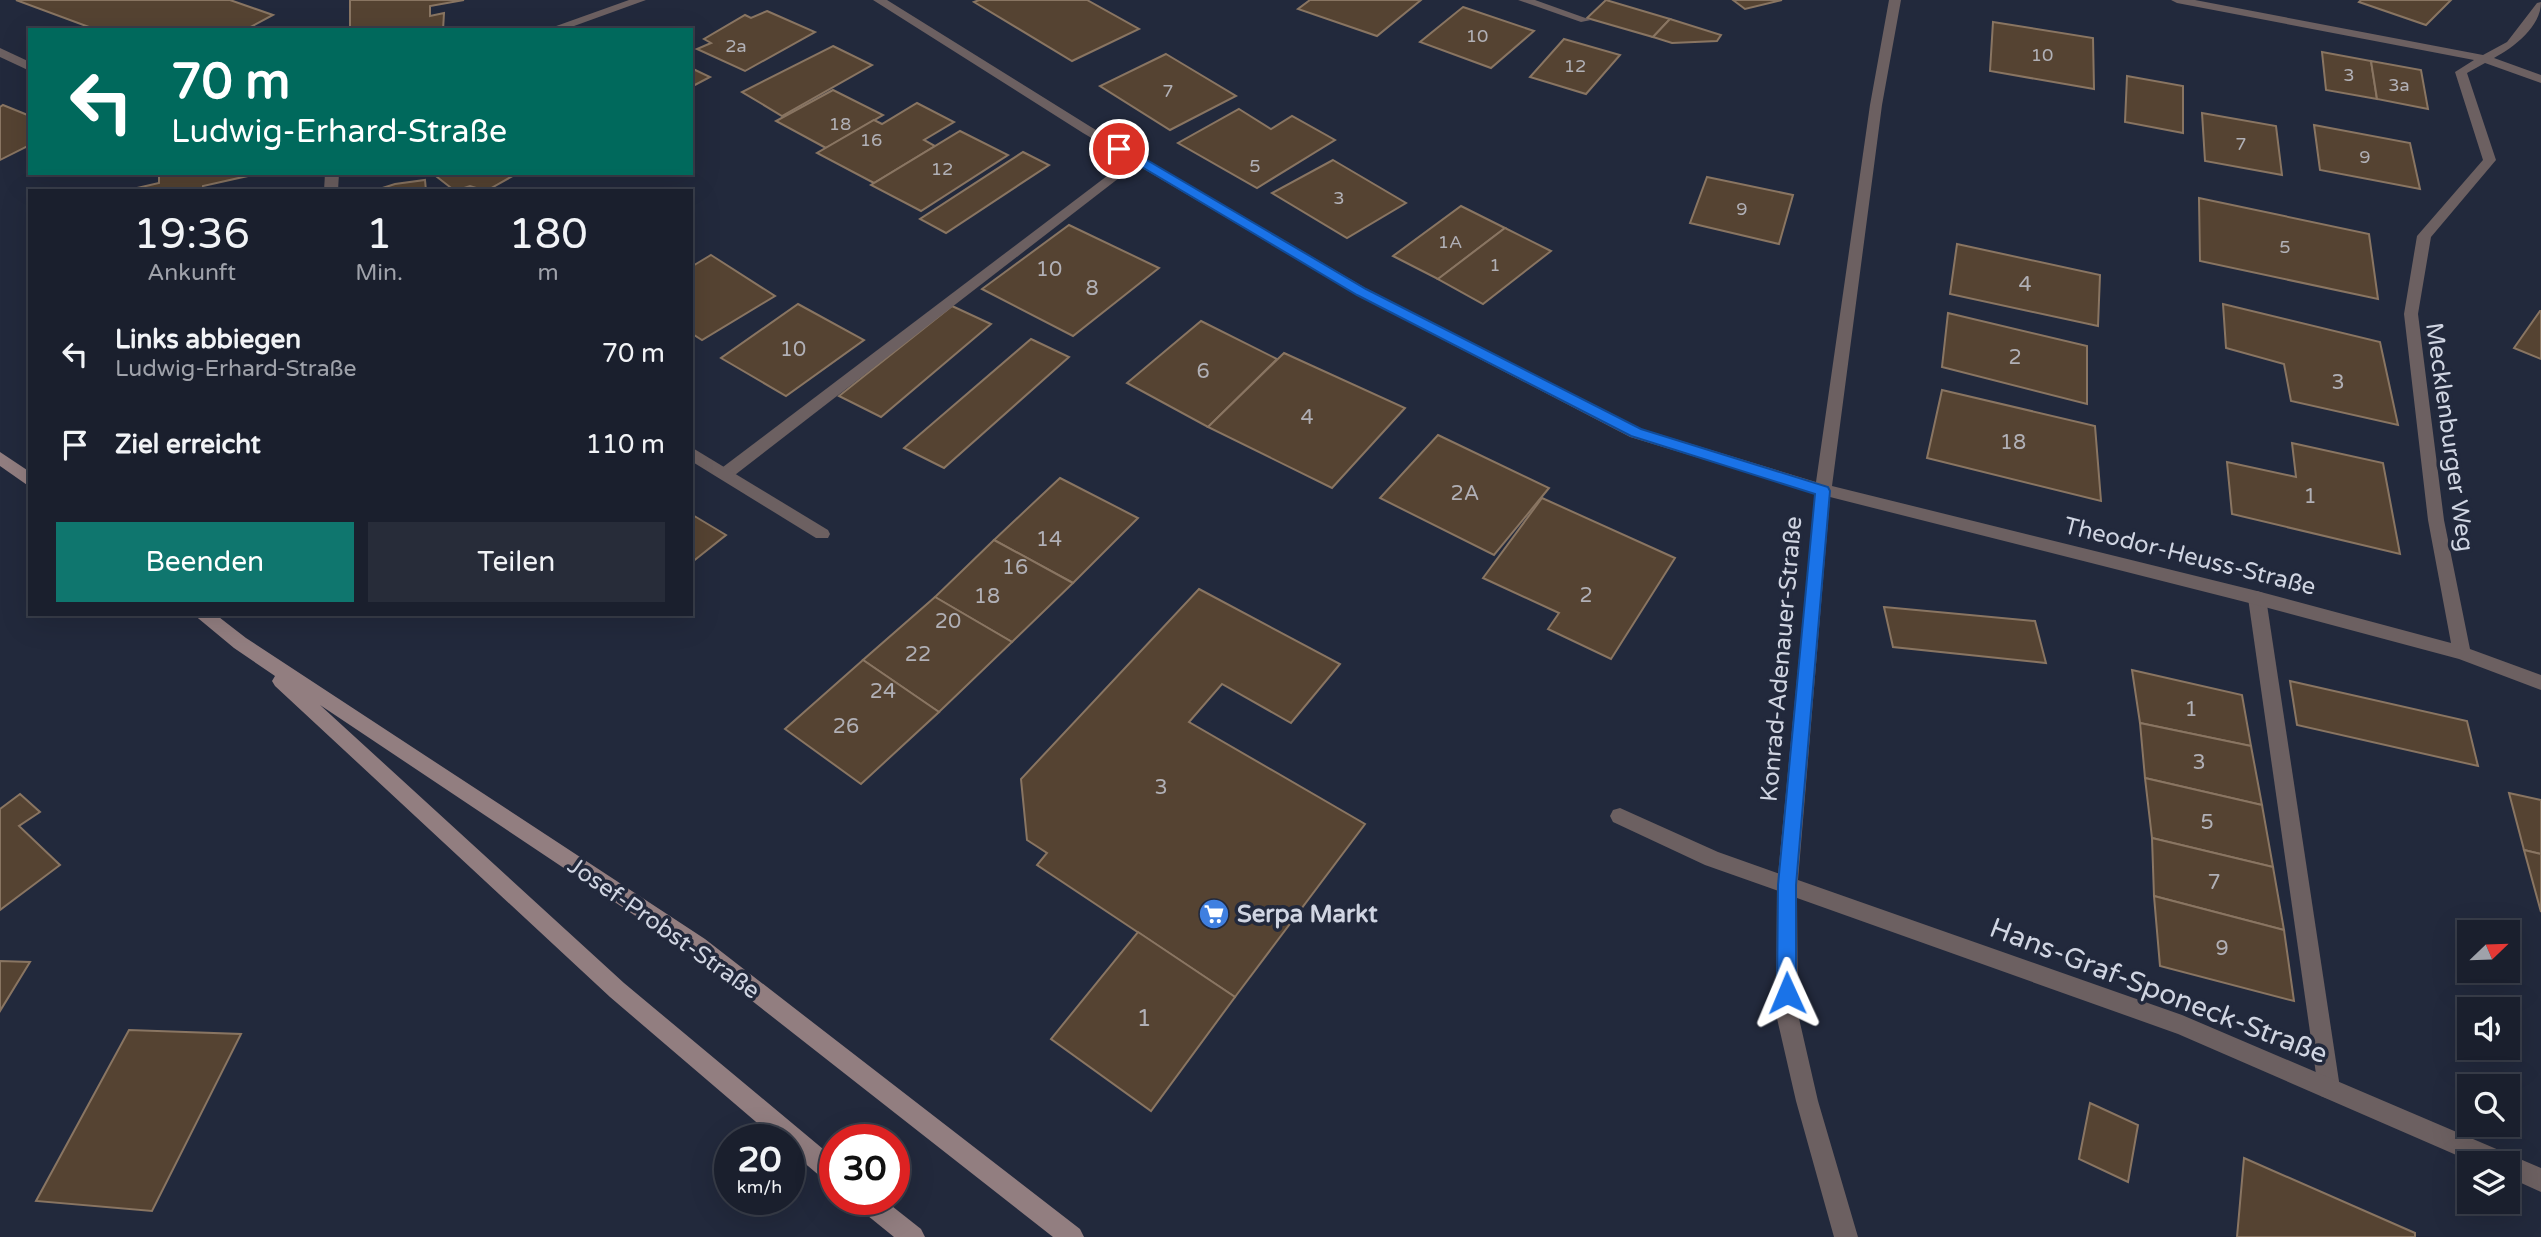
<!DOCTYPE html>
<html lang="de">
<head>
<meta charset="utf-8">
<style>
  body { margin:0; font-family:"Varela Round",sans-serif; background:#272c39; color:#f1f3f6; height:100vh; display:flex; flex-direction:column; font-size:26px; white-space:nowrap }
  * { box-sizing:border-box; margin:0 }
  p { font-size:23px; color:#9fa2aa }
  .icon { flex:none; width:38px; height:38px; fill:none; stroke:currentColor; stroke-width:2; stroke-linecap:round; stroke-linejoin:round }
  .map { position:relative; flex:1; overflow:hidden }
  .side { position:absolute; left:28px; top:189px; width:665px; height:427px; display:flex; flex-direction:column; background:#1a1f2d; border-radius:0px; box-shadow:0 7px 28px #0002,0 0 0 2px #383d49 }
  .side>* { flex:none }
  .banner { position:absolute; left:28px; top:28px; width:665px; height:147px; border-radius:0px; box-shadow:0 7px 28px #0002,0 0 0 2px #383d49; background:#00695c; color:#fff; overflow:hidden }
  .needle { width:46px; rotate:67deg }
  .controls { position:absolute; left:2457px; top:920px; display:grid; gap:14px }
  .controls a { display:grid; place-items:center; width:63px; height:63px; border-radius:0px; background:#1a1f2d; box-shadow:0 7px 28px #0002,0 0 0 2px #383d49; font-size:35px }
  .speed { position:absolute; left:714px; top:1124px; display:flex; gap:14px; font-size:35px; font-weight:700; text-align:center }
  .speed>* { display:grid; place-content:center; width:91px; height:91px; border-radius:50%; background:#1a1f2d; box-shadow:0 7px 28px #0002,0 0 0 2px #383d49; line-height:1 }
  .speed small { font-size:18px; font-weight:400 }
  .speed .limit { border:10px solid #d22; background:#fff; color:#111 }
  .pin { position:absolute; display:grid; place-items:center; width:60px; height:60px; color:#fff; margin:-30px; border:4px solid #fff; border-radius:50%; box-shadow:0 2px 7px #0007 }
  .me { position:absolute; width:77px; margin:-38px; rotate:359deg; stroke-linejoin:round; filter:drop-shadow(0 0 5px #0008) }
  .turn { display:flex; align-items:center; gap:24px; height:147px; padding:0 28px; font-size:32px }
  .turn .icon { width:91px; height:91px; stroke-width:2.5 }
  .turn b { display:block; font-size:49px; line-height:60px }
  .eta { display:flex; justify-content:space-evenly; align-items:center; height:119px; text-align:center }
  .eta b { font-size:42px; font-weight:600; line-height:49px }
  .primary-button { display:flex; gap:14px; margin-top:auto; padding:14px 28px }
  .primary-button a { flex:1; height:80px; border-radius:0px; background:#0f766e; color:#fff; font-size:28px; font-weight:600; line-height:80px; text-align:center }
  .primary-button a+a { background:#272c39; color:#f1f3f6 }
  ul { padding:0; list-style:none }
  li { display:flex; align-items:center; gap:21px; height:91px; padding:0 28px }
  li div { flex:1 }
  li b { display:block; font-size:26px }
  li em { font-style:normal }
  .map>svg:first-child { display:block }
  .building { fill:#554332; stroke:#897562; stroke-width:2 }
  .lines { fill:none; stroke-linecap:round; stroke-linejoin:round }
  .lane { fill:#6c6061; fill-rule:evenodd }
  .street { fill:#6c6061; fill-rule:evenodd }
  .secondary { fill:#927e80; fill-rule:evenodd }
  .route { fill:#1a73e8; stroke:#114b97; stroke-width:2 }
  .labels { text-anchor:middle; stroke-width:7; stroke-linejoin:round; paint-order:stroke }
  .far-number-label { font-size:18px; fill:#b1b0b6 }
  .number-label { font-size:21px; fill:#b1b0b6 }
  .street-label { font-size:24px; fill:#d0d5e2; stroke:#22293c }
  .poi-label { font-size:24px; font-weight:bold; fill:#d0d5e2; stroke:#22293c; text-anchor:start }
  .near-number-label { font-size:24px; fill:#b1b0b6 }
  .near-street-label { font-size:28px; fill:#d0d5e2; stroke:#22293c }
</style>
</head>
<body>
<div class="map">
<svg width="2541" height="1237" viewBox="0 0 2541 1237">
  <rect width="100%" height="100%" fill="#22293c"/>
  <g class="building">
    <path d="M16,0H230L273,15L245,30H97Z"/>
    <path d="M350,0H464L430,6V16L444,13L443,30H350Z"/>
    <path d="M979,0H1087L1139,29L1072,61L974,2Z"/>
    <path d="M1310,0H1421L1377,36L1298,9Z"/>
    <path d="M1606,0L1670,19L1653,37L1587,18Z"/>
    <path d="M1733,0H1782L1745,9Z"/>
    <path d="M2361,0H2451L2426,25L2359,2Z"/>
    <path d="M1463,7L1534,31L1491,68L1420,42Z"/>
    <path d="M767,11L815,32L745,71L697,49L711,43L704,39L745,15L751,18Z"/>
    <path d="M1670,19L1721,35L1717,41L1672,43L1653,37Z"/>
    <path d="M1993,22L2093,38L2094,89L1990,71Z"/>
    <path d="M1564,39L1620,55L1586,94L1530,77Z"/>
    <path d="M833,46L872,65L782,116L742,92Z"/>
    <path d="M2322,52L2371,61L2377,99L2326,90Z"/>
    <path d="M1166,54L1236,96L1170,130L1100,86Z"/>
    <path d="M2371,61L2421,70L2428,109L2377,99Z"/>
    <path d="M691,68L710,77L691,87Z"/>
    <path d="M2127,76L2183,86V133L2125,122Z"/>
    <path d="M833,90L883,115L826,148L776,121Z"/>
    <path d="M917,103L954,122L924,140L935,146L874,183L817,153L874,120L882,124Z"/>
    <path d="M3,105L30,116V145L0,160V107Z"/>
    <path d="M1239,109L1271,129L1292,116L1335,140L1257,188L1178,143Z"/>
    <path d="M2202,113L2276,126L2282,175L2205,161Z"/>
    <path d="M2314,125L2410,143L2420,189L2320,170Z"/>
    <path d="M960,131L1008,155L921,211L871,185Z"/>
    <path d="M1023,152L1049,165L946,233L920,219Z"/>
    <path d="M1333,160L1406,203L1347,238L1272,193Z"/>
    <path d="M159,173H261L203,186V191H124L159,183Z"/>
    <path d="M432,173H518L486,191L470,186L455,191Z"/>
    <path d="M1707,177L1793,195L1779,244L1690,223Z"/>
    <path d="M425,180L426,191H373L395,184Z"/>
    <path d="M2199,198L2369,234L2378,299L2200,261Z"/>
    <path d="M1461,206L1505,228L1438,279L1393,256Z"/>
    <path d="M1069,225L1159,268L1073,336L982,289Z"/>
    <path d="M1505,228L1551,251L1483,304L1438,279Z"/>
    <path d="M1957,244L2100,275L2098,326L1950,294Z"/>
    <path d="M711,255L775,296L702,340L691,333V267Z"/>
    <path d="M798,304L864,340L786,396L721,358Z"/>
    <path d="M2223,304L2380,342L2398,425L2291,401L2284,364L2226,348Z"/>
    <path d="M952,306L991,324L881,417L839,396Z"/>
    <path d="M2540,311H2541V359L2514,348Z"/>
    <path d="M1948,313L2087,346V404L1942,367Z"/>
    <path d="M1201,321L1277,359L1208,427L1127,383Z"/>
    <path d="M1031,339L1069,357L944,468L904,448Z"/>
    <path d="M1284,353L1405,408L1332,488L1208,427Z"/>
    <path d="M1942,390L2095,426L2101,501L1927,458Z"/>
    <path d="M1438,435L1549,488L1494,555L1380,498Z"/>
    <path d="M2292,443L2383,463L2400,554L2232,514L2227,462L2296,477Z"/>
    <path d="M1060,478L1138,518L1073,583L994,540Z"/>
    <path d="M1542,498L1675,558L1611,659L1548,629L1559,613L1483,578Z"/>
    <path d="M691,514L726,535L691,563Z"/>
    <path d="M994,540L1073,583L1012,642L935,597Z"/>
    <path d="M1199,589L1340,664L1291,723L1222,684L1189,722L1365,824L1235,997L1037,865L1047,853L1027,840L1021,779Z"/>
    <path d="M935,597L1012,642L939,712L863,660Z"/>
    <path d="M1884,607L2035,621L2046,663L1893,647Z"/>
    <path d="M863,660L939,712L861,784L785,729Z"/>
    <path d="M2132,670L2242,695L2251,746L2140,723Z"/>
    <path d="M2290,681L2467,721L2478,766L2297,725Z"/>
    <path d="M2140,723L2251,746L2262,805L2145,778Z"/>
    <path d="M2145,778L2262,805L2273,867L2152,838Z"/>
    <path d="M2509,793L2541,800V854L2524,850Z"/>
    <path d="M20,794L40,812L19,826L60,865L0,910V809Z"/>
    <path d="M2152,838L2273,867L2284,930L2154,896Z"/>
    <path d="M2524,850L2541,854V912Z"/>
    <path d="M2154,896L2284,930L2294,1001L2160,966Z"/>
    <path d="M1138,932L1235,997L1151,1111L1051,1039Z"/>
    <path d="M0,961L30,962L0,1011Z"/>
    <path d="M129,1030L241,1034L152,1211L36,1201Z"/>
    <path d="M2090,1103L2138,1125L2128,1182L2079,1159Z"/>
    <path d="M2244,1158L2415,1233V1237H2237Z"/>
  </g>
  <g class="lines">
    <g class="lane">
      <path d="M1136,154L1141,155V161L731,478H719L717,474L719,470Z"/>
      <path d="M2257,591L2263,593L2266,598L2340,1088L2337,1096L2329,1099L2321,1096L2318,1088L2248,598L2251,593Z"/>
      <path d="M1620,808L1718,852L1794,879L1797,885L1794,891L1787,894L1705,865L1613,822L1610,816L1613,810Z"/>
    </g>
    <g class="street">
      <path d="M629,0H646L563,30H545Z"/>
      <path d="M873,0H887L1091,127L1367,289L1642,429L1816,482L1870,105L1889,0H1901L1882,105L1832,486L2257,591L2451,643L2428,520L2404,314L2417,236L2483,160L2455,72L2474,60L2177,3L2171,0H2195L2483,55L2507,42L2537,3L2541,2C2541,27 2514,47 2494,58L2541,75V83L2485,63L2467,73L2496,160L2431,237L2418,314L2444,520L2470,649L2541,675V690L2459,659L2257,605L1830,497L1798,880L2182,1015L2541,1168V1192L2508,1177V1164H2477L2178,1034L1797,898L1798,1014L1818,1101L1858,1237H1834L1796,1101L1776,1014L1777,885L1815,493L1630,437L1357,295L1083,133Z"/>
      <path d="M1518,0H1535L1591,20L1581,22Z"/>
      <path d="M0,48L30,62V71L0,57Z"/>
      <path d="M325,173H339L338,191H324Z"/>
      <path d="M691,447L828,530L830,534L828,538H816L691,461Z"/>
    </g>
    <g class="secondary">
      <path d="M0,452L30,472V487L0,466Z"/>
      <path d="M193,614H215L246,638L705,939L1080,1229L1084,1237H1053L691,953L320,705L624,983L835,1159V1185L827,1182L789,1150V1139H776L610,997L275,686L272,681L275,676L234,648Z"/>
      <path d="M853,1199H883L921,1229L925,1237H894L857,1207Z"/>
    </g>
  </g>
  <path class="route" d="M1115,146H1123L1366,289L1641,429L1828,487L1830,491L1796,885V993L1794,1000L1787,1002L1780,1000L1777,993L1778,885L1815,494L1631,436L1357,295L1115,151Z"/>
  <defs>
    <g id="supermarket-disc" transform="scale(1.575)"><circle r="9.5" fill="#3f7fe0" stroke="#22293c"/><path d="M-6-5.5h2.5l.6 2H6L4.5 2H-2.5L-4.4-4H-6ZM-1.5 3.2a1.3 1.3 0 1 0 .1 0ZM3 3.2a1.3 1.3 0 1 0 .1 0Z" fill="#fff"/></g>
  </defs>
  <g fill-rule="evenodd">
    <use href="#supermarket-disc" x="1214" y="914"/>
  </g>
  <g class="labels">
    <g class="far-number-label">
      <text x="1477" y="42">10</text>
      <text x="736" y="52">2a</text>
      <text x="2042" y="61">10</text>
      <text x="1575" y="72">12</text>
      <text x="2349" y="81">3</text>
      <text x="2399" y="91">3a</text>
      <text x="1168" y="97">7</text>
      <text x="840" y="130">18</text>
      <text x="871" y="146">16</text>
      <text x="2241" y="150">7</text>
      <text x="2365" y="163">9</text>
      <text x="1255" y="172">5</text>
      <text x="942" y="175">12</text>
      <text x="1339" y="204">3</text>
      <text x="1742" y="215">9</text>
      <text x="1450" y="248">1A</text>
      <text x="2285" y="253">5</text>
      <text x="1495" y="271">1</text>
    </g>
    <g class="number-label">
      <text x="1049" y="276">10</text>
      <text x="2025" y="291">4</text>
      <text x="1092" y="295">8</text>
      <text x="793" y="356">10</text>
      <text x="2015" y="364">2</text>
      <text x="1203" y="378">6</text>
      <text x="2338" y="389">3</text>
      <text x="1307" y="424">4</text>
      <text x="2013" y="449">18</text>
      <text x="1465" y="500">2A</text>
      <text x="2310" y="503">1</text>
      <text x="1049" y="546">14</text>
      <text x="1015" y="574">16</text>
      <text x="1586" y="602">2</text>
      <text x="987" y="603">18</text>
      <text x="948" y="628">20</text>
      <text x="918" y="661">22</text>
      <text x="883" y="698">24</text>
      <text x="2191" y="716">1</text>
      <text x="846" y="733">26</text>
      <text x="2199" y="769">3</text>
      <text x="1161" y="794">3</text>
      <text x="2207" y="829">5</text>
      <text x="2214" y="889">7</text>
      <text x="2222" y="955">9</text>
    </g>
    <g class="street-label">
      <text transform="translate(2450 437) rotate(82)" y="8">Mecklenburger Weg</text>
      <text transform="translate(2190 556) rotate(14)" y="8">Theodor-Heuss-Straße</text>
      <text transform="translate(1781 659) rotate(-85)" y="8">Konrad-Adenauer-Straße</text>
      <text transform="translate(664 928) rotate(35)" y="8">Josef-Probst-Straße</text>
    </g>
    <g class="poi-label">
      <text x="1237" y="922">Serpa Markt</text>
    </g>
    <g class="near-number-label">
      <text x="1144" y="1026">1</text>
    </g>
    <g class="near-street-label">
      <text transform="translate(2159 990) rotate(21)" y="10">Hans-Graf-Sponeck-Straße</text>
    </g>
  </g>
</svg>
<div class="controls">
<a><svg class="needle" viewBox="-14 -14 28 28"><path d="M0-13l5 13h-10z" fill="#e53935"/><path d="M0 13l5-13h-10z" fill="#9fa2aa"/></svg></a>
<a><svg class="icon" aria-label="sound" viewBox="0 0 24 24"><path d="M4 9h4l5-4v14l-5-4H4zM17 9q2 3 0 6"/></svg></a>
<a><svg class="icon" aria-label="search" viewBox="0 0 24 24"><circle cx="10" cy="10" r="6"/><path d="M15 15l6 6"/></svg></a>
<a><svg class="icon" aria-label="layers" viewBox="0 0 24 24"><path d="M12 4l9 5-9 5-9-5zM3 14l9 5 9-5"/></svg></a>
</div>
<div class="speed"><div>20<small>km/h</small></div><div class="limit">30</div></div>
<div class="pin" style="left:1119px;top:149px;background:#d93025"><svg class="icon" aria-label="arrive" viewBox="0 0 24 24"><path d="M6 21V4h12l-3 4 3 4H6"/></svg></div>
<svg class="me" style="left:1787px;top:993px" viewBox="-20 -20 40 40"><path d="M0-17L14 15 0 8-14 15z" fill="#1a73e8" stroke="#fff" stroke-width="4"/></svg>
<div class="banner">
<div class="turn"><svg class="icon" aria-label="left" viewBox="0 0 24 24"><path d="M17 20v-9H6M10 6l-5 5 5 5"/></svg><div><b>70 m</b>Ludwig-Erhard-Straße</div></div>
</div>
<section class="side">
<div class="eta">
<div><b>19:36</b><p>Ankunft</p></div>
<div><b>1</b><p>Min.</p></div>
<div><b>180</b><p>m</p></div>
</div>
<ul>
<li><svg class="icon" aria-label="left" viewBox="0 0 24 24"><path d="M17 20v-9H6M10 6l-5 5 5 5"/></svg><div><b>Links abbiegen</b><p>Ludwig-Erhard-Straße</p></div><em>70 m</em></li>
<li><svg class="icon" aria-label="arrive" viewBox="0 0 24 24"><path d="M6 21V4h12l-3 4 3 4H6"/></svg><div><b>Ziel erreicht</b></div><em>110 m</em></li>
</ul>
<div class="primary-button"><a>Beenden</a><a>Teilen</a></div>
</section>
</div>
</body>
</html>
